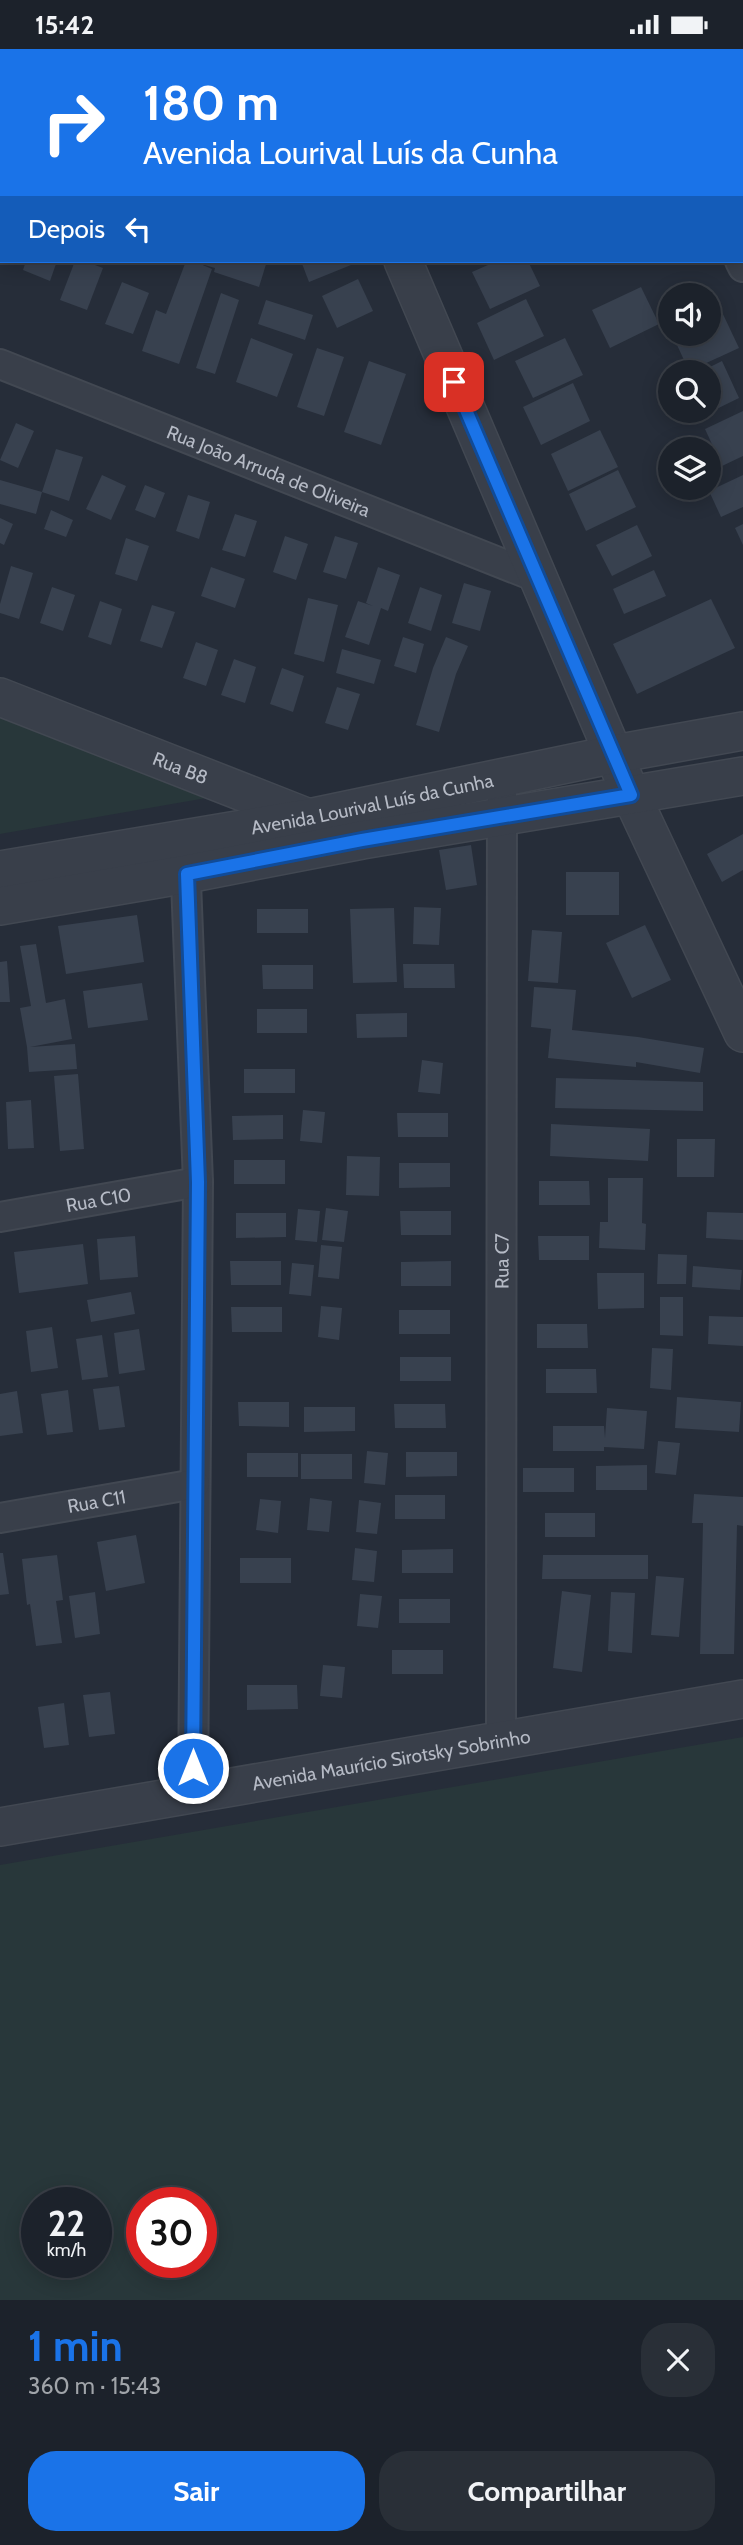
<!DOCTYPE html>
<html lang="pt">
<head>
<meta charset="utf-8">
<style>
  body { margin:0; font-family:Cabin,sans-serif; background:#292f37; color:#f1f3f6; height:100vh; display:flex; flex-direction:column; font-size:26px; white-space:nowrap }
  * { box-sizing:border-box; margin:0 }
  p { font-size:23px; color:#a0a4a9 }
  .icon { flex:none; width:38px; height:38px; fill:none; stroke:currentColor; stroke-width:2; stroke-linecap:round; stroke-linejoin:round }
  .map { position:relative; height:2251px; overflow:hidden }
  .side { display:flex; flex-direction:column; background:#1c222b; flex:1 }
  .side>* { flex:none }
  .guide { position:absolute; left:0px; top:0px; width:744px; height:214px; box-shadow:0 4px 18px #0003,0 0 0 2px #3a3f47; background:#1a73e8; color:#fff; overflow:hidden }
  .tools { position:absolute; left:658px; top:234px; display:grid; gap:14px }
  .tools a { display:grid; place-items:center; width:63px; height:63px; border-radius:50%; background:#1c222b; box-shadow:0 4px 18px #0003,0 0 0 2px #3a3f47; font-size:35px }
  .speed { position:absolute; left:21px; top:2138px; display:flex; gap:14px; font-size:35px; font-weight:700; text-align:center }
  .speed>* { display:grid; place-content:center; width:91px; height:91px; border-radius:50%; background:#1c222b; box-shadow:0 4px 18px #0003,0 0 0 2px #3a3f47; line-height:1 }
  .speed small { font-size:18px; font-weight:400 }
  .speed .limit { border:10px solid #d22; background:#fff; color:#111 }
  .pin { position:absolute; display:grid; place-items:center; width:60px; height:60px; color:#fff; margin:-30px; border-radius:14px; box-shadow:0 4px 10px #0006 }
  .me { position:absolute; width:77px; margin:-38px; rotate:0deg; stroke-linejoin:round; filter:drop-shadow(0 0 5px #0008) }
  .turn { display:flex; align-items:center; gap:24px; height:147px; padding:0 28px; font-size:32px }
  .turn .icon { width:91px; height:91px; stroke-width:2.5 }
  .turn b { display:block; font-size:49px; line-height:60px }
  .then { display:flex; align-items:center; height:66px; padding:0 28px; background:#0003; gap:14px; font-size:26px }
  .round { display:grid; place-items:center; flex:none; width:74px; height:74px; border-radius:28px; background:#292f37 }
  .overview { display:flex; align-items:center; justify-content:space-between; height:119px; padding:0 28px }
  h1 { font-size:42px; font-weight:700; line-height:52px; color:#1a73e8 }
  .cta { display:flex; gap:14px; margin-top:auto; padding:14px 28px }
  .cta a { flex:1; height:80px; border-radius:28px; background:#1a73e8; color:#fff; font-size:28px; font-weight:700; line-height:80px; text-align:center }
  .cta a+a { background:#292f37; color:#f1f3f6 }
  .status { display:flex; justify-content:space-between; align-items:center; height:49px; padding:0 35px; background:#1c222b; direction:ltr }
  .status svg { height:19px; fill:currentColor }
  .map>svg:first-child { display:block }
  .green { fill:#28373a; fill-rule:evenodd }
  .building { fill:#38414f }
  .lines { fill:none; stroke-linecap:round; stroke-linejoin:round }
  .minor-casing { stroke:#424852; stroke-width:32 }
  .tertiary-casing { stroke:#424852; stroke-width:40 }
  .path { stroke:#415052; stroke-width:4.5; stroke-dasharray:5 5; stroke-linecap:butt }
  .minor { stroke:#393f4a; stroke-width:28 }
  .tertiary { stroke:#393f4a; stroke-width:37 }
  .route-casing { stroke:#114b97; stroke-width:18 }
  .route { stroke:#1a73e8; stroke-width:12 }
  .labels { text-anchor:middle; stroke-width:7; stroke-linejoin:round; paint-order:stroke }
  .street-label { font-size:19px; fill:#b5bac5; stroke:#1e242e }
</style>
</head>
<body>
<div class="status"><b>15:42</b><svg viewBox="0 0 49 12"><path d="M0 12V9h3v3zM5 12V6h3v6zM10 12V3h3v9zM15 12V0h3v12zM26 1h20v11H26zM47 4h2v5h-2z"/></svg></div>
<div class="map">
<svg width="743" height="2251" viewBox="0 0 743 2251">
  <rect width="100%" height="100%" fill="#262d39"/>
  <g class="green">
    <path d="M0,667L212,748L0,785Z"/>
    <path d="M743,1688V2251H0V1816ZM37,2154H96V2214H37ZM142,2154H201V2214H142Z"/>
  </g>
  <g class="building">
    <path d="M26,212H57L50,232L23,221Z"/>
    <path d="M75,212H84L103,219L87,261L60,251Z"/>
    <path d="M186,212H267L259,238L214,223L215,219L198,214L212,220L179,315L142,302L156,261L166,265Z"/>
    <path d="M301,212H350L351,216L309,233Z"/>
    <path d="M497,212H528L540,237L490,260L472,223Z"/>
    <path d="M358,230L373,262L337,279L322,247Z"/>
    <path d="M122,233L149,244L133,285L105,275Z"/>
    <path d="M641,238L659,275L610,299L592,261Z"/>
    <path d="M221,244L239,251L215,325L196,319Z"/>
    <path d="M526,250L544,287L494,311L477,274Z"/>
    <path d="M266,251L313,266L305,291L258,275Z"/>
    <path d="M721,261L739,299L689,322L672,285H709V267Z"/>
    <path d="M251,289L293,305L277,348L236,333Z"/>
    <path d="M565,289L583,326L533,349L515,312Z"/>
    <path d="M317,299L344,308L324,367L297,358Z"/>
    <path d="M369,312L406,325L381,396L344,383Z"/>
    <path d="M722,312L739,349L690,373L684,362H709V324H698Z"/>
    <path d="M573,334L590,372L541,396L523,358Z"/>
    <path d="M743,362V407L722,417L705,380Z"/>
    <path d="M16,374L34,382L18,419L0,411Z"/>
    <path d="M600,381L618,418L568,442L551,405Z"/>
    <path d="M56,400L83,408L69,452L42,443L36,465L0,455V431L42,443Z"/>
    <path d="M618,421L636,458L586,482L569,445Z"/>
    <path d="M102,426L126,437L111,471L86,460Z"/>
    <path d="M743,426V458L721,468L709,442Z"/>
    <path d="M145,436L165,444L155,469L135,461Z"/>
    <path d="M188,446L210,453L199,490L176,482Z"/>
    <path d="M51,461L73,471L66,488L44,480Z"/>
    <path d="M235,465L257,472L245,508L222,501Z"/>
    <path d="M0,469L13,475L4,496L0,494Z"/>
    <path d="M743,475V496L735,479Z"/>
    <path d="M637,476L652,507L612,527L596,496Z"/>
    <path d="M285,487L308,495L296,531L273,523Z"/>
    <path d="M335,487L358,494L346,530L323,523Z"/>
    <path d="M126,489L149,497L137,532L115,525Z"/>
    <path d="M11,517L33,524L19,570L0,564V555Z"/>
    <path d="M211,518L245,530L235,559L201,547Z"/>
    <path d="M378,518L400,526L388,562L381,559L369,596L345,588L358,552L373,557L366,554Z"/>
    <path d="M654,521L666,547L624,565L613,540Z"/>
    <path d="M464,534L491,542L480,582L452,574Z"/>
    <path d="M52,538L75,546L63,582L40,574Z"/>
    <path d="M420,538L442,546L431,582L408,574Z"/>
    <path d="M308,549L338,556L324,613L294,605Z"/>
    <path d="M711,550L735,599L637,645L613,595Z"/>
    <path d="M100,552L122,560L111,596L88,588Z"/>
    <path d="M152,556L175,563L162,599L140,592Z"/>
    <path d="M403,588L424,595L416,624L394,617Z"/>
    <path d="M446,588L468,597L456,625L439,683L416,676L433,619Z"/>
    <path d="M196,593L218,601L206,637L183,629Z"/>
    <path d="M342,600L381,611L374,635L336,624Z"/>
    <path d="M234,610L256,618L245,654L221,646Z"/>
    <path d="M282,619L304,627L293,663L270,655Z"/>
    <path d="M337,638L360,645L348,681L325,674Z"/>
    <path d="M743,785V821L722,833L707,805Z"/>
    <path d="M471,796L477,836L446,841L439,801Z"/>
    <rect x="566" y="823" width="53" height="43"/>
    <path d="M414,858L441,859L439,896L413,895Z"/>
    <path d="M394,859L397,933L353,934L350,860Z"/>
    <rect x="257" y="860" width="51" height="24"/>
    <path d="M137,866L144,913L66,925L58,877Z"/>
    <path d="M645,876L671,931L632,949L606,894Z"/>
    <path d="M532,881L562,883L558,934L528,932Z"/>
    <path d="M36,895L46,954L65,950L72,990L30,998L75,995L77,1020L29,1023L27,998L20,959L31,957L20,897Z"/>
    <path d="M7,912L10,953H0V913Z"/>
    <path d="M403,915H454L455,939H404Z"/>
    <path d="M262,916H313V940H263Z"/>
    <path d="M142,934L148,971L88,979L83,942Z"/>
    <path d="M534,938L576,941L572,981L638,988L704,999L700,1024L636,1013V1018L548,1009L551,980L531,978Z"/>
    <rect x="257" y="960" width="50" height="24"/>
    <path d="M407,964V988L357,989L356,965Z"/>
    <path d="M422,1011L443,1014L440,1045L418,1043Z"/>
    <rect x="244" y="1020" width="51" height="24"/>
    <path d="M78,1025L84,1100L60,1102L54,1027Z"/>
    <path d="M556,1029L703,1033V1062L555,1059Z"/>
    <path d="M31,1051L34,1099L8,1100L6,1053Z"/>
    <path d="M303,1061L325,1063L322,1094L300,1092Z"/>
    <path d="M397,1064H448V1088H398Z"/>
    <path d="M283,1066V1090L233,1091L232,1067Z"/>
    <path d="M551,1075L650,1080L648,1112L550,1107Z"/>
    <path d="M677,1090H715L714,1128H677Z"/>
    <path d="M347,1107L380,1108L379,1147L346,1146Z"/>
    <rect x="234" y="1111" width="51" height="24"/>
    <path d="M399,1114H450V1138L399,1139Z"/>
    <path d="M608,1129H643L642,1174L646,1175L645,1201L599,1199L600,1173H608Z"/>
    <path d="M539,1132H589L590,1156H539Z"/>
    <path d="M326,1159L348,1162L344,1193L322,1191Z"/>
    <path d="M298,1160L320,1162L317,1193L295,1191Z"/>
    <path d="M400,1162H451V1186H401Z"/>
    <path d="M707,1163L743,1164V1191L706,1189Z"/>
    <path d="M236,1164H286V1188L236,1189Z"/>
    <path d="M135,1187L138,1228L100,1231L97,1190Z"/>
    <path d="M538,1187H589V1211H539Z"/>
    <path d="M83,1195L88,1235L19,1244L14,1203Z"/>
    <path d="M321,1196L342,1198L339,1230L318,1228Z"/>
    <path d="M658,1205L687,1206L686,1235H657Z"/>
    <path d="M230,1212H281V1236H231Z"/>
    <path d="M451,1212V1237H401V1213Z"/>
    <path d="M292,1214L314,1216L311,1247L289,1245Z"/>
    <path d="M693,1217L742,1221L740,1241L692,1238Z"/>
    <path d="M597,1224H644V1259L598,1260Z"/>
    <path d="M131,1243L135,1265L91,1273L87,1251Z"/>
    <path d="M660,1248H683V1287L660,1286Z"/>
    <path d="M321,1257L342,1259L339,1291L318,1288Z"/>
    <path d="M231,1258H282V1283H232Z"/>
    <rect x="399" y="1261" width="51" height="24"/>
    <path d="M709,1267L743,1268V1297L708,1295Z"/>
    <path d="M537,1275H587L588,1299H537Z"/>
    <path d="M52,1278L58,1319L31,1323L26,1282Z"/>
    <path d="M139,1280L145,1321L119,1325L114,1284Z"/>
    <path d="M102,1286L108,1328L82,1331L76,1290Z"/>
    <path d="M652,1299L673,1300L671,1341L650,1339Z"/>
    <rect x="400" y="1308" width="51" height="24"/>
    <path d="M546,1320H596L597,1344H546Z"/>
    <path d="M119,1337L125,1378L99,1381L93,1340Z"/>
    <path d="M68,1341L73,1383L47,1386L41,1345Z"/>
    <path d="M17,1342L23,1384L0,1387V1345Z"/>
    <path d="M677,1348L741,1353L739,1383L675,1379Z"/>
    <path d="M238,1353H289V1378L239,1377Z"/>
    <path d="M394,1355H445L446,1379H395Z"/>
    <path d="M304,1358H355V1382L304,1383Z"/>
    <path d="M607,1359L647,1362L644,1400L604,1398V1402H553V1377H604L605,1389Z"/>
    <path d="M658,1392L680,1394L676,1426L655,1424Z"/>
    <path d="M367,1402L388,1404L385,1436L364,1434Z"/>
    <path d="M406,1403H457V1427L406,1428Z"/>
    <rect x="247" y="1404" width="51" height="24"/>
    <rect x="301" y="1405" width="51" height="25"/>
    <path d="M647,1416V1441H596V1417Z"/>
    <rect x="523" y="1419" width="51" height="24"/>
    <path d="M694,1445L743,1448V1477L737,1476L734,1605H700L703,1474H692Z"/>
    <rect x="395" y="1446" width="50" height="24"/>
    <path d="M310,1449L332,1452L329,1483L307,1481Z"/>
    <path d="M260,1450L281,1452L278,1484L256,1481Z"/>
    <path d="M359,1451L381,1454L377,1485L356,1483Z"/>
    <rect x="545" y="1464" width="50" height="24"/>
    <path d="M136,1486L145,1534L106,1542L97,1493Z"/>
    <path d="M355,1499L377,1502L374,1533L352,1531Z"/>
    <path d="M453,1500V1524H402V1501Z"/>
    <path d="M0,1504H3L9,1545L0,1546Z"/>
    <path d="M57,1506L63,1551L56,1552L62,1594L36,1597L30,1555L27,1556L22,1510Z"/>
    <path d="M543,1506H648V1530H542Z"/>
    <rect x="240" y="1509" width="51" height="25"/>
    <path d="M656,1527L684,1529L679,1588L651,1586Z"/>
    <path d="M562,1542L591,1546L582,1623L553,1619Z"/>
    <path d="M95,1543L100,1585L75,1589L69,1547Z"/>
    <path d="M611,1543L635,1544L632,1604L608,1602Z"/>
    <path d="M360,1545L382,1547L378,1579L357,1577Z"/>
    <rect x="399" y="1550" width="51" height="24"/>
    <rect x="392" y="1601" width="51" height="24"/>
    <path d="M323,1616L345,1618L342,1649L320,1647Z"/>
    <path d="M247,1636H297L298,1660L247,1661Z"/>
    <path d="M110,1643L115,1685L89,1688L83,1646Z"/>
    <path d="M64,1654L69,1696L44,1699L38,1658Z"/>
  </g>
  <g class="lines">
    <g class="minor-casing">
      <g id="minor">
        <path d="M15,0L19,2"/>
        <path d="M646,0L647,2"/>
        <path d="M740,212L743,218"/>
        <path id="s1" d="M0,315L536,528"/>
        <path d="M185,808L198,1133L193,1745"/>
        <path id="s2" d="M0,1168L198,1133"/>
        <path id="s3" d="M0,1469L195,1435"/>
        <path id="s4" d="M501,1693L502,730"/>
      </g>
    </g>
    <g class="tertiary-casing">
      <g id="tertiary">
        <path d="M307,0L308,2"/>
        <path d="M403,212L631,746L743,984"/>
        <path id="s5" d="M0,648L309,769"/>
        <path id="s6" d="M0,821L308,769L615,705L743,682"/>
        <path d="M0,857L187,825L362,791L743,727"/>
        <path id="s7" d="M0,1778L743,1650"/>
      </g>
    </g>
    <path class="path" d="M720,2L721,0"/>
    <use href="#minor" class="minor"/>
    <use href="#tertiary" class="tertiary"/>
  </g>
  <g class="lines">
    <g class="route-casing">
      <path id="route" d="M193,1719L198,1133L187,825L362,791L631,746L454,333"/>
    </g>
    <use href="#route" class="route"/>
  </g>
  <g class="labels">
    <g class="street-label">
      <text dy="7" stroke="none"><textPath href="#s1" startOffset="289">Rua João Arruda de Oliveira</textPath></text>
      <text dy="7" stroke="none"><textPath href="#s5" startOffset="194">Rua B8</textPath></text>
      <text dy="7" stroke="none"><textPath href="#s6" startOffset="378">Avenida Lourival Luís da Cunha</textPath></text>
      <text dy="7" stroke="none"><textPath href="#s2" startOffset="100">Rua C10</textPath></text>
      <text dy="7" stroke="none"><textPath href="#s4" startOffset="481">Rua C7</textPath></text>
      <text dy="7" stroke="none"><textPath href="#s3" startOffset="98">Rua C11</textPath></text>
      <text dy="7" stroke="none"><textPath href="#s7" startOffset="397">Avenida Maurício Sirotsky Sobrinho</textPath></text>
    </g>
  </g>
</svg>
<div class="tools">
<a><svg class="icon" aria-label="sound" viewBox="0 0 24 24"><path d="M4 9h4l5-4v14l-5-4H4zM17 9q2 3 0 6"/></svg></a>
<a><svg class="icon" aria-label="search" viewBox="0 0 24 24"><circle cx="10" cy="10" r="6"/><path d="M15 15l6 6"/></svg></a>
<a><svg class="icon" aria-label="layers" viewBox="0 0 24 24"><path d="M12 4l9 5-9 5-9-5zM3 14l9 5 9-5"/></svg></a>
</div>
<div class="speed"><div>22<small>km/h</small></div><div class="limit">30</div></div>
<div class="pin" style="left:454px;top:333px;background:#d93025"><svg class="icon" aria-label="arrive" viewBox="0 0 24 24"><path d="M6 21V4h12l-3 4 3 4H6"/></svg></div>
<svg class="me" style="left:193px;top:1719px" viewBox="-20 -20 40 40"><circle r="17" fill="#1a73e8" stroke="#fff" stroke-width="3"/><path d="M0-11L8 9 0 5-8 9z" fill="#fff"/></svg>
<div class="guide">
<div class="turn"><svg class="icon" aria-label="right" viewBox="0 0 24 24"><path d="M7 20v-9h11M14 6l5 5-5 5"/></svg><div><b>180 m</b>Avenida Lourival Luís da Cunha</div></div>
<div class="then">Depois<svg class="icon" aria-label="left" viewBox="0 0 24 24"><path d="M17 20v-9H6M10 6l-5 5 5 5"/></svg></div>
</div>
</div>
<section class="side">
<div class="overview"><div><h1>1 min</h1><p>360 m · 15:43</p></div><a class="round"><svg class="icon" aria-label="close" viewBox="0 0 24 24"><path d="M6 6l12 12M18 6L6 18"/></svg></a></div>
<div class="cta"><a>Sair</a><a>Compartilhar</a></div>
</section>
</body>
</html>
